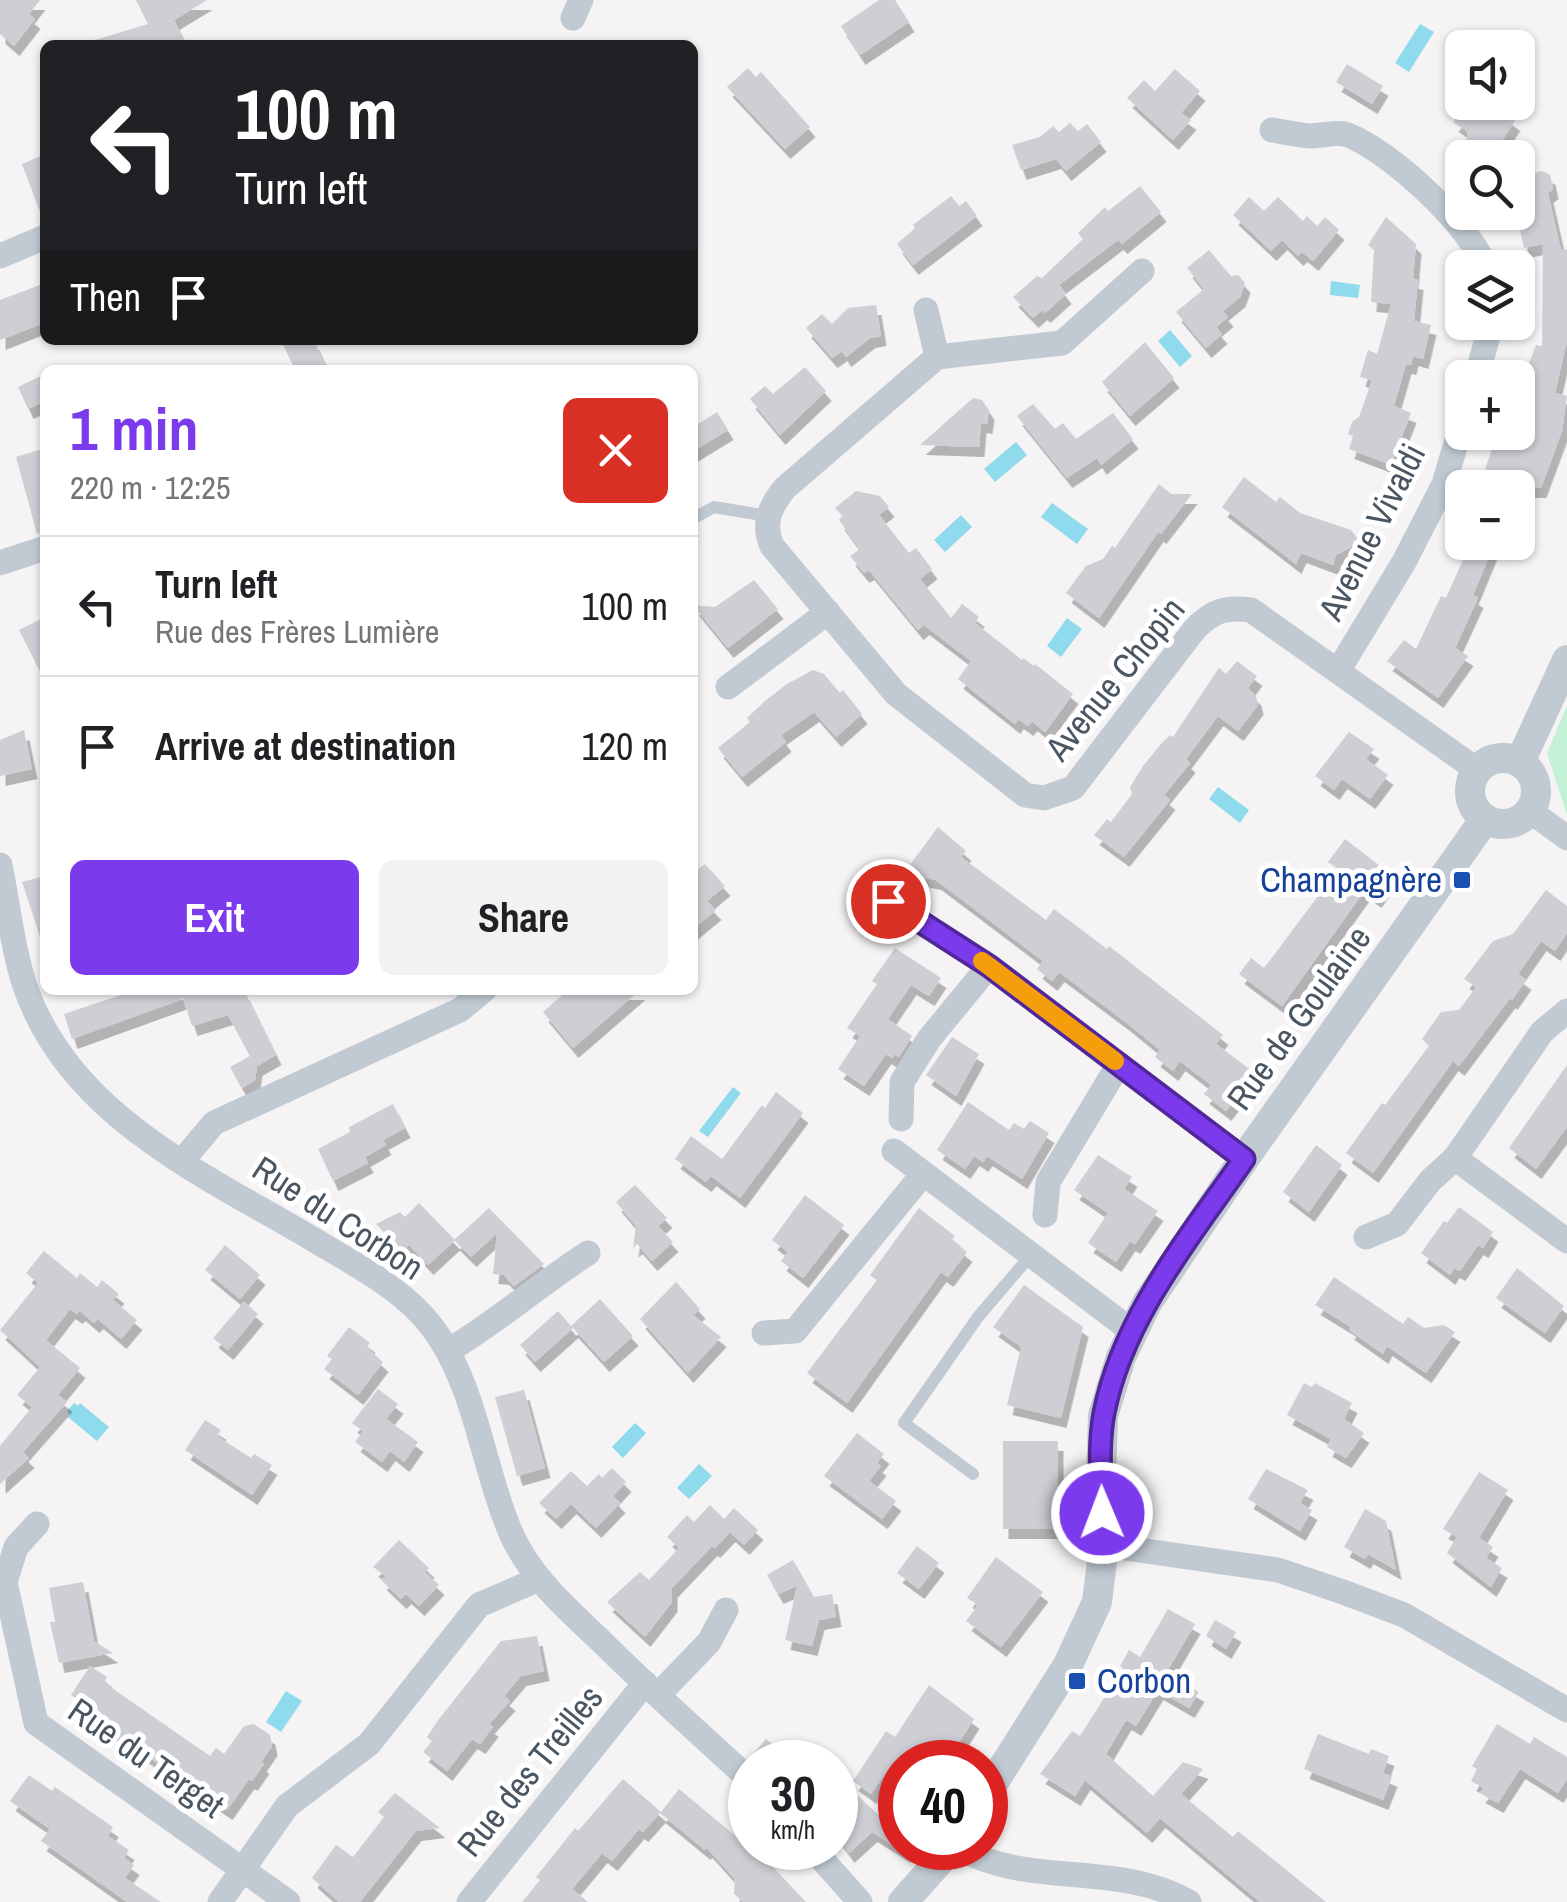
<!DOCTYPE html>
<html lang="en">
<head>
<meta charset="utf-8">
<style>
  body { margin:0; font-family:"Archivo Narrow",sans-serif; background:#f2f2f2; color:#202124; height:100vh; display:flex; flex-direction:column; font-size:38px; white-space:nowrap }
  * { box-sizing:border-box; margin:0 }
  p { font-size:32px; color:#757577 }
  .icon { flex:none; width:55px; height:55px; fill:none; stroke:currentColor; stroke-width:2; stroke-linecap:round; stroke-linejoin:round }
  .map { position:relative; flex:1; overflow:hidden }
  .drawer { position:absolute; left:40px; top:365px; width:658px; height:630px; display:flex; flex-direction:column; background:#fff; border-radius:15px; box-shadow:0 2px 8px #0004 }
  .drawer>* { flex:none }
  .guide { position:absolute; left:40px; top:40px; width:658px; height:305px; border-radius:15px; box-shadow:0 2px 8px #0004; background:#202124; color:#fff; overflow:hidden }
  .fabs { position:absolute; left:1445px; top:30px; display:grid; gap:20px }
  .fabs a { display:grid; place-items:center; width:90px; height:90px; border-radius:15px; background:#fff; box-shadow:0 2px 8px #0004; font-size:50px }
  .speed { position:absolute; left:728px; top:1740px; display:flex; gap:20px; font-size:50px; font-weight:700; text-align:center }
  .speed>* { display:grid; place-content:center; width:130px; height:130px; border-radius:50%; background:#fff; box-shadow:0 2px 8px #0004; line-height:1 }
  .speed small { font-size:25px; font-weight:400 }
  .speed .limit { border:15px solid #d22; background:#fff; color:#111 }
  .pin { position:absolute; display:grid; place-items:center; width:85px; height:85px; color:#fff; margin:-42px; border:5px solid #fff; border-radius:50%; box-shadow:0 2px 10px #0007 }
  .me { position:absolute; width:110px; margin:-55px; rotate:359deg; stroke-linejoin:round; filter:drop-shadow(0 0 8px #0008) }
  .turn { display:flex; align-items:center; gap:35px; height:210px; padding:0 30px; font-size:45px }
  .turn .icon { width:130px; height:130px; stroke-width:2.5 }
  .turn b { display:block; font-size:70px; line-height:85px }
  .then { display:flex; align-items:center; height:95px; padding:0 30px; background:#0003; gap:20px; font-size:38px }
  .round { display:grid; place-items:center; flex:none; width:105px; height:105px; border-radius:15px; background:#f2f2f2 }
  .headline { display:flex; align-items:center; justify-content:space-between; height:170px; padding:0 30px }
  h1 { font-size:60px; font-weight:700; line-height:75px; color:#7c3aed }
  .button { display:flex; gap:20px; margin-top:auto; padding:20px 30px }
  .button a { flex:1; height:115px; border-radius:15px; background:#7c3aed; color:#fff; font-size:40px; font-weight:700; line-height:115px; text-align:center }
  .button a+a { background:#f2f2f2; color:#202124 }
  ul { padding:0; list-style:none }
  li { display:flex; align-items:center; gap:30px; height:140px; padding:0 30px; border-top:2px solid #e0e0e0 }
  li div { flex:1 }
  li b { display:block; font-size:38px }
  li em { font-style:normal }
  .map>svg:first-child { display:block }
  .green { fill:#c3f1d5 }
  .water { fill:#90daee }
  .building { fill:#cdcfd5; filter:url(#shadow) }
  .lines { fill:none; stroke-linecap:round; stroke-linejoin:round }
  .service { stroke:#c1cad2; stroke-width:12 }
  .minor { stroke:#c1cad2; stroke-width:25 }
  .tertiary { stroke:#c1cad2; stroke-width:30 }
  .route-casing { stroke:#51269a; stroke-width:25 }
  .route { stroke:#7c3aed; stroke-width:18 }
  .slow { stroke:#f59e0b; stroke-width:18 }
  .transit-dot { fill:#1a4fb4; stroke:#fff; stroke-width:4 }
  .labels { text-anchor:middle; stroke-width:10; stroke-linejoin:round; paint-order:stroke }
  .street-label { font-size:35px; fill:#4a5661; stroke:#fff }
  .transit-label { font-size:35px; fill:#164399; stroke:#fff; text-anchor:end }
</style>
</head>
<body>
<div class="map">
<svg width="1567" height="1902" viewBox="0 0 1567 1902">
  <defs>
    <filter id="shadow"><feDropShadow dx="5.5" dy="10" stdDeviation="0" flood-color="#0004"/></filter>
  </defs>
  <rect width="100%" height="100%" fill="#f5f3f3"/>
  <path class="green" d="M1567,706V815L1547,753Z"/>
  <g class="water">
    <path d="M1420,24L1434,32L1409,72L1395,63Z"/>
    <path d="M1331,281L1360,285L1358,298L1330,295Z"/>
    <path d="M1170,330L1192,356L1180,367L1158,341Z"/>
    <path d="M1016,442L1027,455L995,482L984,469Z"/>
    <path d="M1052,503L1088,529L1077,544L1041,517Z"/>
    <path d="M961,515L972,527L945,552L934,540Z"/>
    <path d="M1067,618L1082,629L1061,657L1047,646Z"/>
    <path d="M1218,787L1249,810L1240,823L1209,799Z"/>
    <path d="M733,1087L741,1093L708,1137L699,1131Z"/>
    <path d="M74,1403L78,1406L80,1403L109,1427L97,1441L68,1417L70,1415L67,1411Z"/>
    <path d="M635,1423L646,1433L623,1458L612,1447Z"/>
    <path d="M699,1464L712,1476L689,1499L677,1488Z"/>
    <path d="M286,1691L302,1701L281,1732L266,1722Z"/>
  </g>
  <g class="building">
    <path d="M0,0H40L29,14L35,19L14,46L0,34Z"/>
    <path d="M136,0H207L174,20L186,45H96L95,40L148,24Z"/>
    <path d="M879,0H895L909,22L860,55L841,26Z"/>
    <path d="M1347,64L1383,86L1372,104L1336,82Z"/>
    <path d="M748,68L756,77L761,72L810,127L785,149L727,87Z"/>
    <path d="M1175,69L1200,91L1181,113L1191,120L1173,140L1127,98L1144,80L1155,91Z"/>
    <path d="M1469,102H1487L1515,121L1490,158H1463L1468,132L1453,122Z"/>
    <path d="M1070,123L1078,131L1087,124L1101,142L1066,171L1056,159L1021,170L1012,145L1040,137L1053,126L1059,132Z"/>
    <path d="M45,154V220H43L22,164Z"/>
    <path d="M1542,171L1550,175L1553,189L1548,193L1561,250L1567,249V341L1555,393L1567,396L1562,431L1541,488H1483L1489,470L1485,469L1498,432H1518V392L1523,368L1527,369L1536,345L1542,346L1543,244L1524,248L1518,222V177Z"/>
    <path d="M1140,186L1161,212L1122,244L1118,240L1059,285L1066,294L1045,313L1042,310L1033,318L1013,297L1037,276L1042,278L1083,239L1078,233L1105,207L1108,211Z"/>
    <path d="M951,196L959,206L966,201L977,216L913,265L897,244L915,228L913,225Z"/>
    <path d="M1249,197L1264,211L1278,197L1303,221L1307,216L1317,226L1325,217L1339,230L1313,261L1302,252L1298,256L1282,240L1271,251L1233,215Z"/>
    <path d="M1386,217L1416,244L1413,279L1418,280L1414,321L1431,325L1423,359L1413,356L1411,365L1406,364L1394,406L1411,413L1391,465L1349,449L1353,436L1348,434L1352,422L1359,417L1372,380L1360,377L1368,350L1377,354L1391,304L1371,302L1374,250L1368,245Z"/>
    <path d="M1209,250L1231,276L1238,275L1245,283L1240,297L1223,311L1228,317L1216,327L1222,334L1206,348L1176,312L1204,289L1187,268Z"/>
    <path d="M45,283V316L39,318L41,324L0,340V300Z"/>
    <path d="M876,305L881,336L870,338L846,357L842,351L832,358L806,328L822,314L832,324L848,308Z"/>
    <path d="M281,340H314L327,370H295Z"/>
    <path d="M1145,342L1174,378L1130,416L1102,382Z"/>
    <path d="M805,367L826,391L780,435L750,399L765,386L773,394Z"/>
    <path d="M45,374V401L28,409L18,387Z"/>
    <path d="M973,398L982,400L989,410L987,424L981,423L979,447L920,445Z"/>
    <path d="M1033,404L1055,429L1063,423L1076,439L1113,413L1133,439L1101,465L1097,458L1067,478L1017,416Z"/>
    <path d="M717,412L728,430L692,452V428Z"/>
    <path d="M45,448V532L37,534L16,457Z"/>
    <path d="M1244,477L1276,502L1280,497L1300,513L1351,530L1361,542L1336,555L1333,565L1301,553L1296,564L1222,507Z"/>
    <path d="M1159,484L1171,494H1192L1161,534L1158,532L1099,618L1066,593L1086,566L1103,559L1112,546L1115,548Z"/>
    <path d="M856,491L880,496L889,507L879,515L909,553L916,548L932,569L920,579L951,618L962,604L979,617L975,623L1022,660L1023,658L1034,666L1035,664L1073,694L1045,732L1032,721L1028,726L1018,719L1015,724L958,679L971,661L924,625L918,630L869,570L864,573L850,556L860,549L839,520L843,517L835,508Z"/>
    <path d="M1471,542H1495L1473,595L1478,598L1455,648L1468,656L1438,698L1387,661L1404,640L1416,649L1441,596L1446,598Z"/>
    <path d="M754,580L778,609L728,648L693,605L715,607Z"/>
    <path d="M45,617V681L19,630Z"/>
    <path d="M1237,661L1257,676L1248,688L1256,696L1258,705L1238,731L1218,716L1186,759L1190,763L1164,795L1170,800L1124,857L1094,835L1107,819L1111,822L1132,794L1130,787L1143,766L1161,744L1170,735L1173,737L1219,668L1226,674Z"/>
    <path d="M813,670L824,674L840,693L843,690L862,714L836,737L814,712L781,735L786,742L742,777L718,748L750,722L747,718L765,701L787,684Z"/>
    <path d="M24,730L32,769L0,776V740Z"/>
    <path d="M1349,732L1374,749L1366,759L1388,775L1370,799L1342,779L1334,790L1315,776Z"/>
    <path d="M938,827L966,851L961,857L1019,900L1046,920L1054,909L1107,949L1109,946L1223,1035L1216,1044L1255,1073L1226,1111L1204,1094L1211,1085L1180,1061L1173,1071L1155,1057L1160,1050L1127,1023L1059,972L1052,981L1037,969L1043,961L936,880L925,878L909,866Z"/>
    <path d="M1345,839L1392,875L1376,898L1365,890L1282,1006L1239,974L1251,958L1264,968L1280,947L1338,869L1328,862Z"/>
    <path d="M705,864L725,886L707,901L716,910L692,930V874Z"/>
    <path d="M45,876V939L41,940L22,882Z"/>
    <path d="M1546,890L1567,906V933L1555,951L1541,941L1518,974L1526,980L1512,1000L1510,998L1459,1066L1453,1061L1373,1173L1346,1153L1382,1103L1385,1105L1429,1046L1422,1039L1441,1012L1459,1010L1476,987L1464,979L1493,941L1513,934Z"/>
    <path d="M895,948L941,978L929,996L911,985L888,1019L912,1036L899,1057L895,1054L892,1058L886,1054L864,1086L838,1069L860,1036L847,1028L877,984L872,981Z"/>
    <path d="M136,990H244L276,1055L257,1066L255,1080L242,1088L230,1067L250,1056L228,1015L192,1026L183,999L72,1039L64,1014Z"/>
    <path d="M568,990H640L573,1048L543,1012Z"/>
    <path d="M952,1037L979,1054L956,1096L926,1075Z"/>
    <path d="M1567,1065V1127L1536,1169L1509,1148Z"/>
    <path d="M776,1092L803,1113L740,1198L711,1176L706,1182L675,1159L691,1136L722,1159L762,1105L765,1108Z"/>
    <path d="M968,1102L1009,1130L1014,1123L1024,1129L1030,1121L1049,1133L1022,1179L987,1156L983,1162L974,1156L965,1169L937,1150Z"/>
    <path d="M393,1104L405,1128L383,1140L386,1145L365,1157L368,1163L333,1181L318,1149L350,1132L349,1127Z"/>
    <path d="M1316,1145L1342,1165L1309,1212L1283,1192Z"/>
    <path d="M1098,1155L1132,1177L1124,1189L1158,1211L1135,1244L1130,1241L1116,1262L1088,1243L1108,1213L1074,1190Z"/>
    <path d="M635,1185L667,1218L658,1226L673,1242L652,1261L637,1244L633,1248L636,1226L616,1202Z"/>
    <path d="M805,1195L844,1225L803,1278L781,1261L788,1252L772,1240Z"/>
    <path d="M419,1203L455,1240L428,1265L409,1245L402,1252L376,1224L400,1212L405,1217Z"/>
    <path d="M1459,1207L1493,1232L1483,1248L1478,1245L1460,1271L1454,1268L1450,1275L1421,1253L1444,1221L1447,1223Z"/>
    <path d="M489,1208L544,1264L514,1286L504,1275L493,1274L497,1233L471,1257L454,1240Z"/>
    <path d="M919,1208L955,1236L952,1240L967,1252L948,1277L941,1272L847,1403L807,1373L877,1280L870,1275Z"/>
    <path d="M225,1245L260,1275L240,1299L205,1270Z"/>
    <path d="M44,1251L77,1278L80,1273L97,1287L102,1280L119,1294L113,1300L137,1320L121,1339L98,1319L94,1323L80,1311L77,1314L70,1309L46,1340L80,1368L58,1395L67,1402L23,1452L29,1458L0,1484V1446L32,1407L17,1395L40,1367L0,1330L38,1283L26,1273Z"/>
    <path d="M1517,1268L1564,1306L1545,1333L1496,1298Z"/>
    <path d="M1334,1277L1403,1324L1408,1317L1424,1328L1444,1325L1455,1332L1426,1373L1387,1346L1383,1354L1349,1330L1351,1327L1315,1305Z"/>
    <path d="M676,1282L700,1309L693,1315L721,1337L688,1373L640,1319Z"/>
    <path d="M1024,1285L1083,1327L1061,1418L1007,1405L1021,1347L993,1327Z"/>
    <path d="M600,1299L633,1336L604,1362L573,1328L535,1362L520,1345L558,1311L571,1326Z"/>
    <path d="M244,1302L258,1314L228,1350L213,1338Z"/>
    <path d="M349,1327L370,1343L366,1347L383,1362L358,1395L324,1369L332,1359L327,1356Z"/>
    <path d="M1304,1383L1312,1387L1315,1383L1352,1403L1344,1419L1364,1433L1346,1458L1327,1447L1331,1439L1287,1415Z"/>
    <path d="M378,1389L398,1404L386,1419L418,1442L404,1462L390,1451L382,1462L355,1442L363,1431L352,1423Z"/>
    <path d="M524,1390L545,1468L517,1476L495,1397Z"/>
    <path d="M205,1420L221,1430L217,1436L251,1458L254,1454L272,1465L252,1495L185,1450Z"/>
    <path d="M857,1433L884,1454L877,1463L881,1466L869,1481L896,1501L882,1519L824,1476Z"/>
    <rect x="1003" y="1441" width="55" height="88"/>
    <path d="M612,1468L626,1482L613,1496L620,1503L596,1528L571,1504L556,1519L539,1503L571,1471L587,1486L599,1474L602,1478Z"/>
    <path d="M1266,1469L1308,1490L1300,1503L1312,1510L1300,1531L1248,1499Z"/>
    <path d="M1479,1472L1508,1490L1479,1538L1493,1547L1486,1558L1502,1568L1491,1587L1447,1553L1457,1537L1443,1529Z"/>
    <path d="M710,1505L724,1519L734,1508L758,1530L744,1545L730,1532L715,1548L712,1546L672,1588V1602L645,1637L607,1602L640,1572L649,1580L679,1548L667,1537L687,1515L694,1522Z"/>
    <path d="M1365,1509L1386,1521L1396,1570L1368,1554L1365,1559L1344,1547Z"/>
    <path d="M399,1540L429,1568L425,1572L439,1585L419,1606L406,1594L401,1599L381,1580L386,1576L373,1567Z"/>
    <path d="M917,1546L939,1563L919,1589L897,1573Z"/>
    <path d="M996,1557L1043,1592L1001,1647L966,1621L978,1605L967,1598Z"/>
    <path d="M793,1560L814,1597L832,1594L836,1617L819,1620L812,1646L785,1640L797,1586L778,1594L767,1575Z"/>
    <path d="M83,1582L94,1641L113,1653L59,1663L50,1622H55L49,1588Z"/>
    <path d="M1168,1609L1195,1624L1166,1673L1199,1692L1189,1708L1158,1690L1136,1726L1126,1720L1106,1754L1153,1796L1183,1762L1203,1769L1181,1794L1233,1837L1238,1831L1326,1902H1260L1160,1818L1147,1833L1085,1780L1075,1796L1040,1774L1072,1731L1080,1736L1123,1668L1120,1666L1129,1650L1140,1657Z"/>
    <path d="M1215,1620L1236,1632L1226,1649L1206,1636Z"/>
    <path d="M537,1636L544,1671L521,1676L504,1696L510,1701L489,1724L493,1727L480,1744L472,1739L447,1771L423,1752L432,1741L427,1737L439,1719L501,1641Z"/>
    <path d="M90,1666L107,1677L105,1681L116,1691L210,1756L216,1748L224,1754L244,1726L254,1724L270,1735L272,1746L261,1762L264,1764L252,1781L249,1779L227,1810L82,1712L87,1706L71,1695Z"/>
    <path d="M929,1685L974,1719L946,1762L894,1761L871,1794L853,1781L886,1731L895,1737Z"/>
    <path d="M1497,1724L1530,1744L1534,1737L1567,1757V1779L1558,1793L1520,1769L1498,1803L1480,1793L1484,1788L1471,1781L1477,1769L1472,1766Z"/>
    <path d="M1318,1734L1369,1754L1371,1749L1389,1756L1383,1773L1392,1777L1383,1800L1304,1769Z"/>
    <path d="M766,1739L794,1762H755L750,1758Z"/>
    <path d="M29,1775L52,1791L55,1787L113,1827L108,1836L129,1850L124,1858L134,1865L125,1878L161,1902H127L41,1841L50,1829L10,1801Z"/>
    <path d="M623,1779L661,1812L679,1789L750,1848H755L806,1902H743L734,1894L735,1879L707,1848L705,1850L660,1813L643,1832L639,1829L612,1861L602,1853L572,1889L588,1902H522L540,1880L536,1877L575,1828L578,1831Z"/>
    <path d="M395,1793L440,1828L416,1831L360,1902H339L312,1878L336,1845L353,1857L384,1817L378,1812Z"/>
    <path d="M858,1796L900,1835V1848H909L905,1853L872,1832L849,1853L835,1834V1816Z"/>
  </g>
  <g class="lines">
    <g class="service">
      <path d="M692,519L714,507L768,516"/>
      <path d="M973,1474L904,1423L978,1317L1030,1256"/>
    </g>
    <g class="minor">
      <path d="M573,18L581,0"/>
      <path d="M1272,130C1284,132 1297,135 1310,136C1322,136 1337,131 1348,135C1391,152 1470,225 1486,268"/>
      <path d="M0,256L45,237"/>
      <path d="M1142,271L1062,343L937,357L785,488C770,506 762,524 772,546L896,694L1025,795L1044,798L1073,788L1194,630C1213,610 1225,607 1251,610L1477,770"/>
      <path d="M926,310L937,357"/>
      <path d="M1476,378L1492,322"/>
      <path d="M0,563L45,548"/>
      <path d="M1338,671L1404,562L1444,484L1462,423"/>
      <path d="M728,687L828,612"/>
      <path d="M1530,811L1567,838"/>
      <path d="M0,865C8,904 12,946 24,983C67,1114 201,1173 311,1238C352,1263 403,1288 432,1327C476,1385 482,1465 510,1531C529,1576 566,1608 601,1641C649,1689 700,1734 750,1780"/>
      <path d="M888,901L989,966L1244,1159"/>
      <path d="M1567,1011L1542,1032L1455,1158L1567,1241"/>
      <path d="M901,1119L902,1082L929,1039L989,966"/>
      <path d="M894,1151L1133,1332"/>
      <path d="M182,1161L214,1123L460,1010L484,990"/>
      <path d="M1045,1215L1048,1182L1119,1064"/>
      <path d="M1366,1237L1397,1224L1430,1181L1455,1158"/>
      <path d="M764,1333L795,1331L923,1174"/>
      <path d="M448,1351C497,1322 540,1284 588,1253"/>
      <path d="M37,1524L16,1547L5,1582L36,1723L288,1902"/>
      <path d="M1104,1545L1278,1570L1343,1592L1404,1615L1567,1710"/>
      <path d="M658,1695L709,1642L726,1610"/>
      <path d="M812,1848L860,1902"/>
      <path d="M959,1848C1029,1888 1118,1861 1189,1902"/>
      <path d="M220,1902L287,1806L369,1744L479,1605L539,1579"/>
      <path d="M469,1902L645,1683"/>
    </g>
    <g class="tertiary">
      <circle cx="1503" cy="791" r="33"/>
      <path d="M1520,762L1567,660"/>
      <path d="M985,1796L1068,1665L1097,1602L1104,1545L1101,1481L1103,1416L1121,1357L1147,1303L1244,1159L1485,819"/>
      <path d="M903,1902L951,1848"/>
    </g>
  </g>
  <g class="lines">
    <g class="route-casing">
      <path id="route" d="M888,901L989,966L1244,1159C1190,1237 1123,1317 1104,1413C1098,1445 1101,1481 1102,1513"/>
    </g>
    <use href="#route" class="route"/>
    <path class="slow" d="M982,961L1115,1061"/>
  </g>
  <g class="transit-dot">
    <rect x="1452" y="870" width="20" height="20" rx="5"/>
    <rect x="1067" y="1671" width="20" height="20" rx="5"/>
  </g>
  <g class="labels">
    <g class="street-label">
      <text transform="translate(1372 532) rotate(-63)" y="12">Avenue Vivaldi</text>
      <text transform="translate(1115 679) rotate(-51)" y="12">Avenue Chopin</text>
      <text transform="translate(1299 1018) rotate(-54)" y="12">Rue de Goulaine</text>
      <text transform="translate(338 1218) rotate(33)" y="12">Rue du Corbon</text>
      <text transform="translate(146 1758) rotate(35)" y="12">Rue du Terget</text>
      <text transform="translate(530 1771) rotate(-51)" y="12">Rue des Treilles</text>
    </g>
    <g class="transit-label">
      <text x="1442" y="892">Champagnère</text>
      <text x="1097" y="1693" text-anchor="start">Corbon</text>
    </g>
  </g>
</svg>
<div class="fabs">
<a><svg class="icon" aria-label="sound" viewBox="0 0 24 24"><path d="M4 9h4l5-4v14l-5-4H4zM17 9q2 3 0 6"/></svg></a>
<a><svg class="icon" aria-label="search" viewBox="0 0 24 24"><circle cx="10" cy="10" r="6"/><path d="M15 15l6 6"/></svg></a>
<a><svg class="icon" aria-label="layers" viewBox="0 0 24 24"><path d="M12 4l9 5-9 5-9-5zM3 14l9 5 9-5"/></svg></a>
<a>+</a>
<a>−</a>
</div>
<div class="speed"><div>30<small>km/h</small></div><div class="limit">40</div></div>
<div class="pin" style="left:888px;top:901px;background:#d93025"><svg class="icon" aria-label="arrive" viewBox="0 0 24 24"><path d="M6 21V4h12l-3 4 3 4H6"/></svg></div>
<svg class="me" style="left:1102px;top:1513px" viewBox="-20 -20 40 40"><circle r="17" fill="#7c3aed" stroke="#fff" stroke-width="3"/><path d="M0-11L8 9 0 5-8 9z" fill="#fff"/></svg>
<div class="guide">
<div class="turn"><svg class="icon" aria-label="left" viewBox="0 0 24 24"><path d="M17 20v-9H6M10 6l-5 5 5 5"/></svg><div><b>100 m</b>Turn left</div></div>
<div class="then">Then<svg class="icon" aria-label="arrive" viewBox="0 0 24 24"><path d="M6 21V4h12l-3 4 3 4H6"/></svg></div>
</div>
<section class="drawer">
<div class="headline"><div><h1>1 min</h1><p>220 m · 12:25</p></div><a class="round" style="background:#d93025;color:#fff"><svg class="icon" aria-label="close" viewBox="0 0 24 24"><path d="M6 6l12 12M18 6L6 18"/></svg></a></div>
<ul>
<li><svg class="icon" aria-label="left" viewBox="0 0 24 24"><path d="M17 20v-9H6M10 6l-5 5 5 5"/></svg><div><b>Turn left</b><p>Rue des Frères Lumière</p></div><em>100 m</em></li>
<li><svg class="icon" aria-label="arrive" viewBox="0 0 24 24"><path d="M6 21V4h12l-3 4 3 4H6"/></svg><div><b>Arrive at destination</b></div><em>120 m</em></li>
</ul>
<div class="button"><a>Exit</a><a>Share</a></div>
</section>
</div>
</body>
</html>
